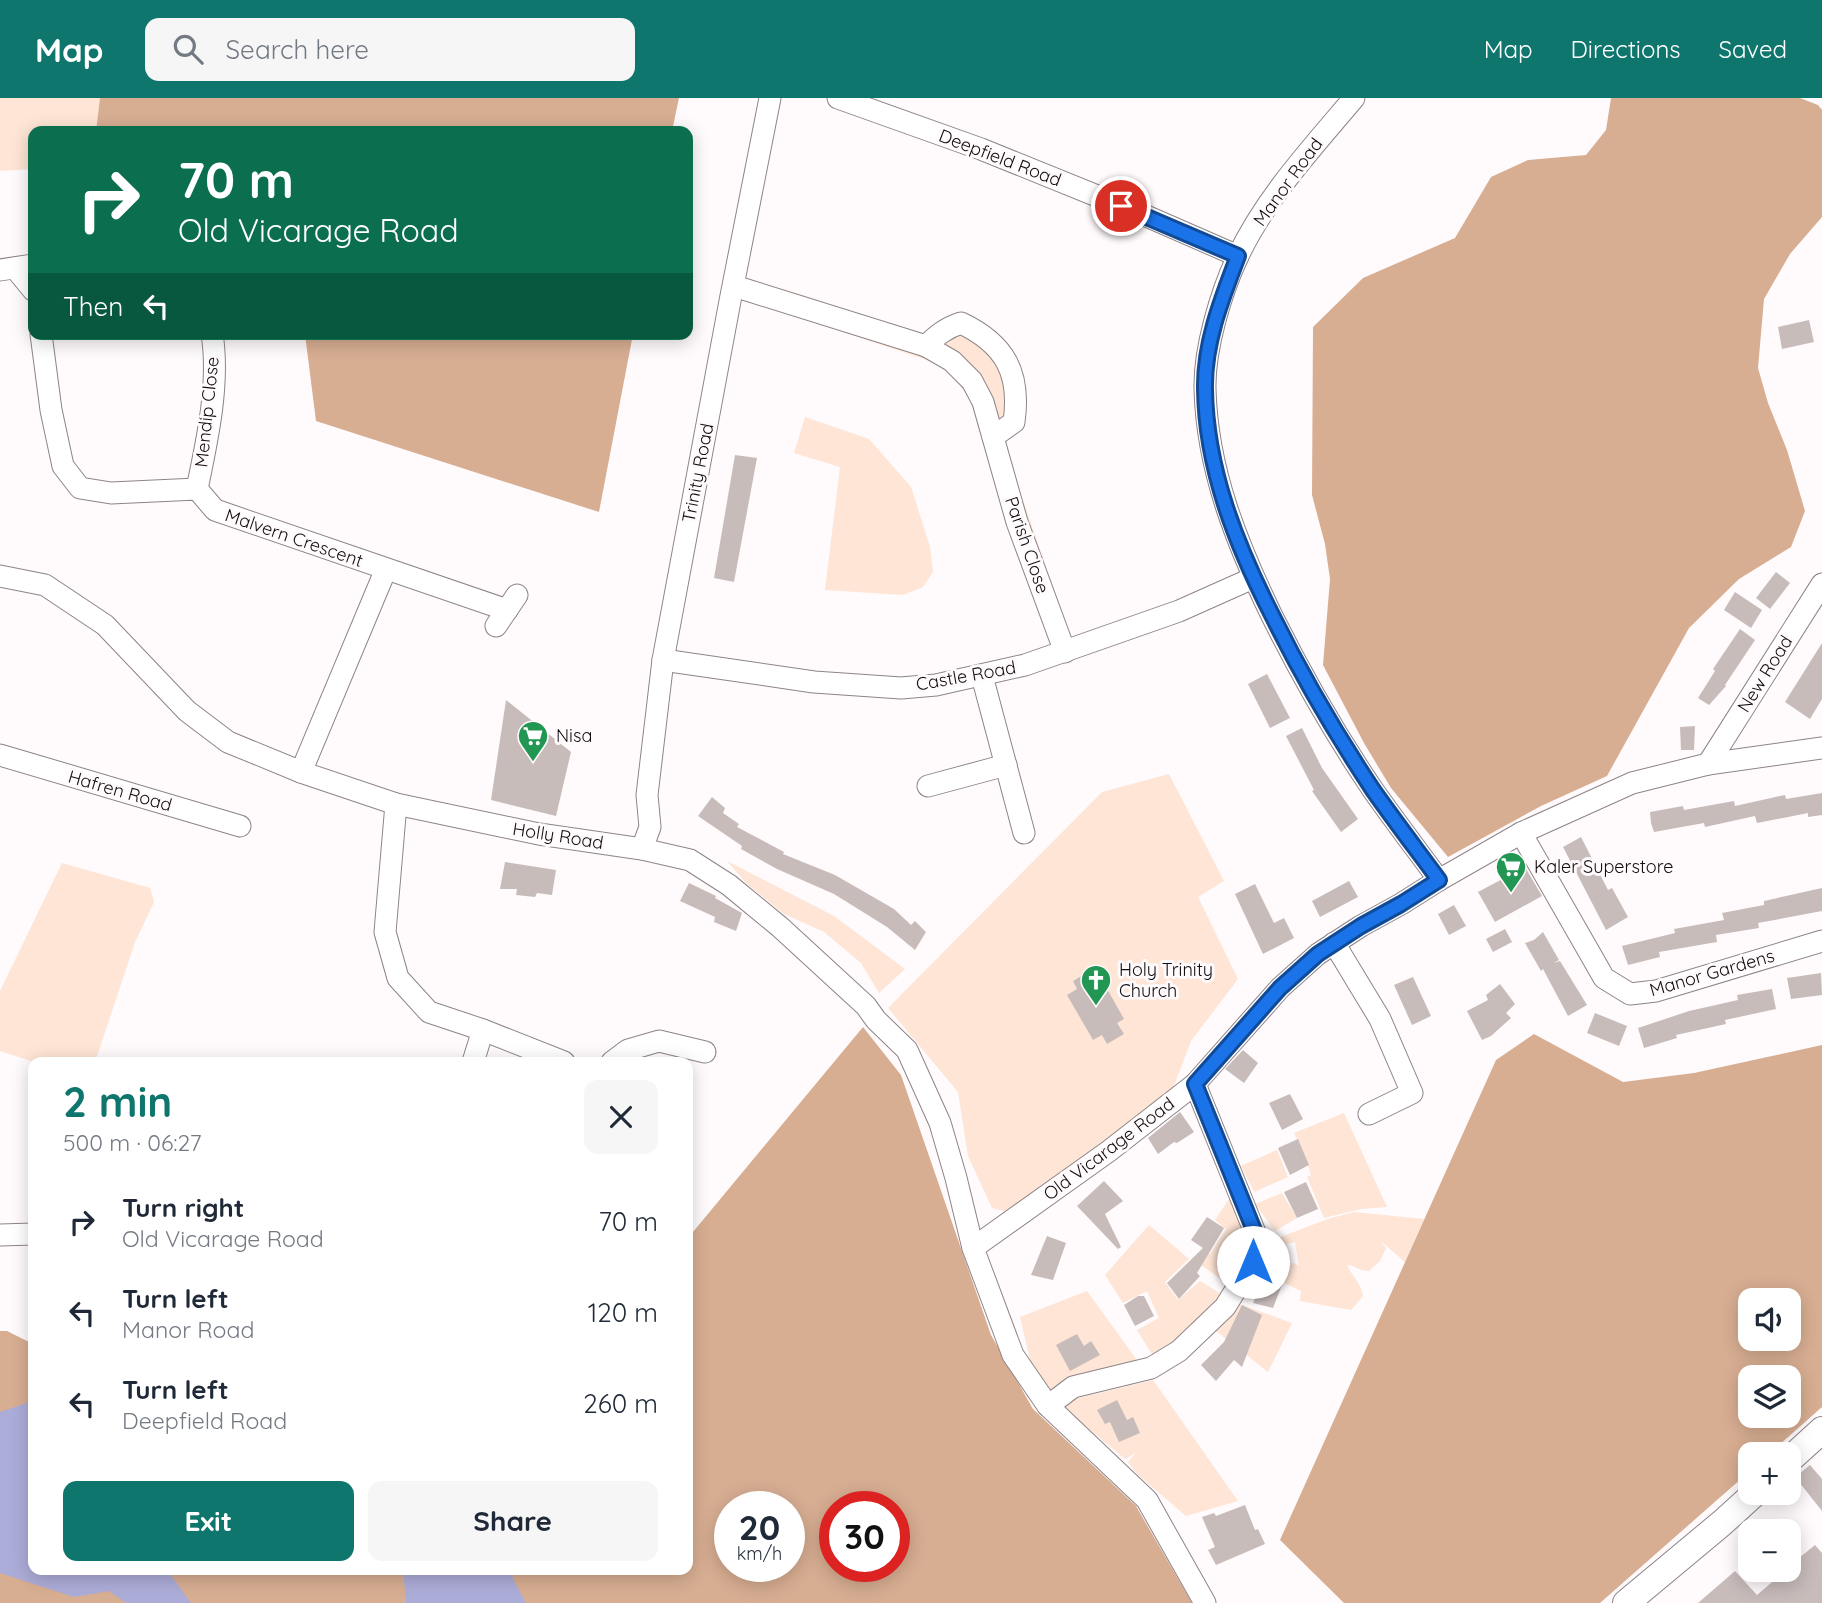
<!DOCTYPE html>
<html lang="en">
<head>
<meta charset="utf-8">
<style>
  body { margin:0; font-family:Quicksand,sans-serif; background:#f6f6f7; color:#1f2937; height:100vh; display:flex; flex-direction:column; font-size:26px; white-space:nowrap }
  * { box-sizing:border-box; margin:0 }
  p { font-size:23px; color:#747a83 }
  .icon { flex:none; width:38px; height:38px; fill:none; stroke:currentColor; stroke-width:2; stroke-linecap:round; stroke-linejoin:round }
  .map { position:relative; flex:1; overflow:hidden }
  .side { position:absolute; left:28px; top:959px; width:665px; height:518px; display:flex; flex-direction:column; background:#fff; border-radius:14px; box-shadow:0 4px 18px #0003 }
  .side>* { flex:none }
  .hud { position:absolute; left:28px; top:28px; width:665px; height:214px; border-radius:14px; box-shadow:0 4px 18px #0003; background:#0b6e4f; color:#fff; overflow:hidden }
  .tools { position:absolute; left:1738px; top:1190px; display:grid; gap:14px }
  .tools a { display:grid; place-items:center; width:63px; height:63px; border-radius:14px; background:#fff; box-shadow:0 4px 18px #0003; font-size:35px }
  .speed { position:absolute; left:714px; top:1393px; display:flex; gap:14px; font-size:35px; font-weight:700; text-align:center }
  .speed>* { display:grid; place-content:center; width:91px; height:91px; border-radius:50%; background:#fff; box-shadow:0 4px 18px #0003; line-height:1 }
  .speed small { font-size:18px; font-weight:400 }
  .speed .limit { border:10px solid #d22; background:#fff; color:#111 }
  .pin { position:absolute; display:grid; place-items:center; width:60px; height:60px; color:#fff; margin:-30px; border:4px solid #fff; border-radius:50%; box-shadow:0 2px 7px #0007 }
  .me { position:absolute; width:77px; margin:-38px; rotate:0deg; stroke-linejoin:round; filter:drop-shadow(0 0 5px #0008) }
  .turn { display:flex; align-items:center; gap:24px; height:147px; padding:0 35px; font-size:32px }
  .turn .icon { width:91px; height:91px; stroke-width:2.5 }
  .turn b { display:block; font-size:49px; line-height:60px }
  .then { display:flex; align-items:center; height:66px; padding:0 35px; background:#0003; gap:14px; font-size:26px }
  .round { display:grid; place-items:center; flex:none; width:74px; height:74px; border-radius:14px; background:#f6f6f7 }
  .head { display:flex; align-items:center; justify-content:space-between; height:119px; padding:0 35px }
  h1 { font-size:42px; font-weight:700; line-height:52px; color:#0f766e }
  .button { display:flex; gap:14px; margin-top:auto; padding:14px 35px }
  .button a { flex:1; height:80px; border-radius:14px; background:#0f766e; color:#fff; font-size:28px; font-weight:700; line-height:80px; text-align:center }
  .button a+a { background:#f6f6f7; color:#1f2937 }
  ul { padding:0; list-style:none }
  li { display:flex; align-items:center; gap:21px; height:91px; padding:0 35px }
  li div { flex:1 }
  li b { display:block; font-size:26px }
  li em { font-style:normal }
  header { display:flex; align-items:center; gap:42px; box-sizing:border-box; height:98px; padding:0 35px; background:#0f766e; color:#fff }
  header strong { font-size:33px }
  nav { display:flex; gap:38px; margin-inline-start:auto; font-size:24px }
  .search { width:490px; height:63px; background:#f6f6f7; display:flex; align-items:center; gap:18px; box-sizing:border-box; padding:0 24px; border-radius:14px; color:#747a83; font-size:26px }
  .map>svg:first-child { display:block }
  .green { fill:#fee5d5 }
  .forest { fill:#d8ae92; fill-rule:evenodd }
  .water { fill:#acacd8 }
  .building { fill:#c8bcbb }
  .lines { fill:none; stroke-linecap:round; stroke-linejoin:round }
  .minor-casing { stroke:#8e8488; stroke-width:23 }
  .major-casing { stroke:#8e8488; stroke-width:28 }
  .minor { stroke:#fff; stroke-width:21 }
  .major { stroke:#fff; stroke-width:26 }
  .route-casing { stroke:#114b97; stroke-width:18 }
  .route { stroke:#1a73e8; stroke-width:12 }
  .labels { text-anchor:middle; stroke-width:6; stroke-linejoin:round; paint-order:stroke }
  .street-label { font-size:18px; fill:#110d0f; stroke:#fffafc }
  .poi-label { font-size:18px; fill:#110d0f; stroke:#fffafc; text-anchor:start }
</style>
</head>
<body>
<header>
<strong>Map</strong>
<div class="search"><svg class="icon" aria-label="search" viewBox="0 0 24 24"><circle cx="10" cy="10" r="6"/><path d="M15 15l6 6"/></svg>Search here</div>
<nav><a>Map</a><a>Directions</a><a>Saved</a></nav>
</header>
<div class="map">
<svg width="1822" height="1505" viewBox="0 0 1822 1505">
  <rect width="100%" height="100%" fill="#fffafc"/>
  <g class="green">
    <path d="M0,0H100L96,33H33V71L0,73Z"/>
    <path d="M759,184L803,197L853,215L926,248L936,237L979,234L1017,303L994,339L1006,348L1020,394L1068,531L1065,554L1008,427L971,304L957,283L946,270L927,262L761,207L734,188Z"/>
    <path d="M805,319L869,341L911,389L930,449L933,474L923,489L903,497L825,492L840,369L794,355Z"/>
    <path d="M1169,676L1224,783L1198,799L1238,881L1191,943L1172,993L1012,1115L992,1110L968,1058L958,994L888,910L1102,694Z"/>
    <path d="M727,763L834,818L905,871L879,895L861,865L824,834L784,816L746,785Z"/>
    <path d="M62,765L150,790L154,804L135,844L95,964H34L0,953V893Z"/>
    <path d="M1344,1015L1387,1109L1361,1111L1324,1120L1307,1079L1311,1077L1304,1055L1294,1035Z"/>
    <path d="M1277,1052L1288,1079L1254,1094L1241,1068Z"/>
    <path d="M1282,1095L1297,1120L1275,1133L1255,1106Z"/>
    <path d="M1231,1098L1248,1138L1250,1164L1234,1190L1195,1163L1202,1152L1210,1156L1226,1131L1215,1122Z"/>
    <path d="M1354,1114L1424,1121L1405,1164L1381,1143L1386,1150L1380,1163L1369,1173C1360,1173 1352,1166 1347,1167C1353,1180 1360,1183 1363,1198L1351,1212L1300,1203L1301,1193L1284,1185L1292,1164L1299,1168L1295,1144L1283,1147L1278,1140L1328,1121Z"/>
    <path d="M1149,1127L1189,1161L1165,1184L1178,1202L1200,1183L1226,1199L1155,1261L1137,1232L1159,1220L1147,1193L1123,1205L1105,1177Z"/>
    <path d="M1087,1193L1139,1265L1052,1299L1036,1287L1020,1219Z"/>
    <path d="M1239,1206L1292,1225L1268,1274L1212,1230Z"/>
    <path d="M1153,1282L1238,1403L1186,1418L1138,1377L1128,1364L1136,1355L1125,1361L1058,1305Z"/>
  </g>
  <g class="forest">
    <path d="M100,0H679L672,33H96Z"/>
    <path d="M1611,0H1800L1818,7L1822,12V119L1790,156L1764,201L1758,270L1768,305L1787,352L1805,413L1791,449L1739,481L1689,530L1607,678L1541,708L1448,759L1391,690L1364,645L1323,567L1330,481L1325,446L1312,397L1313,229L1363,180L1455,140L1491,79L1528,62L1586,57L1606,32Z"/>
    <path d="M305,236H633L599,414L316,323Z"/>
    <path d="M863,929L901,977L991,1237L1033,1311L1136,1408L1192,1505H0V1233H7L33,1246V1472H688V1140ZM730,1409H789V1468H730ZM835,1409H894V1468H835Z"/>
    <path d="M1534,936L1623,984L1694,975L1822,947V1309L1769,1356H1750V1373L1600,1505H1344L1280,1442L1496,962ZM1788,1202V1241H1750V1202ZM1788,1279V1318H1750V1279Z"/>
  </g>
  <g class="water">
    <path d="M33,1300V1472H153L170,1476L191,1505H126L109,1493L74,1499L0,1475V1314L24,1306Z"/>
    <path d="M403,1472H512L513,1481L526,1505H405L406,1502Z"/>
  </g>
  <g class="building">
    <path d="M1809,222L1814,244L1782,251L1778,229Z"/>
    <path d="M735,357L757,360L734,484L714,480Z"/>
    <path d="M1776,474L1790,485L1770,511L1756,500Z"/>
    <path d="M1735,494L1762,512L1751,530L1724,512Z"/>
    <path d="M1740,531L1755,542L1725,587L1726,588L1709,607L1698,600L1715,573L1713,571Z"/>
    <path d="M1822,545V601L1810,621L1785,604Z"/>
    <path d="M1267,576L1290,620L1270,630L1248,586Z"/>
    <path d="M506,602L571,654L556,718L491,702Z"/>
    <path d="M1695,628L1694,652H1681L1680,629Z"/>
    <path d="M1302,630L1322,670L1358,721L1341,734L1312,693L1314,692L1286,638Z"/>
    <path d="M1822,695V717L1808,719V715L1757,725L1755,718L1705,729L1704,725L1654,734L1651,725L1650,714L1683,708L1684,712L1734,703L1735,708L1785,697L1786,701Z"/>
    <path d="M712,699L725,710L723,715L739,726L737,729L784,754L783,756L835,777L894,811L911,827L915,823L926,834L915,852L887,829L834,796L777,771L741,751L742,748L698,718Z"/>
    <path d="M1581,739L1608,792L1612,790L1628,819L1606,832L1563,749Z"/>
    <path d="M505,764L556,772L552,797L537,795L535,799L516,797L517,791H500Z"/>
    <path d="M1525,769L1542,798L1495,824L1478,794Z"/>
    <path d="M1349,783L1358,799L1320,819L1312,803Z"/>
    <path d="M689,785L716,798L715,800L742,815L736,833L714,824L715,819L680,803Z"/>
    <path d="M1255,786L1274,825L1284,820L1294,840L1263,856L1235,796Z"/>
    <path d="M1822,790V813L1758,825L1759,830L1716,837L1717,844L1659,854L1660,859L1628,867L1622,848L1675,835L1674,831L1724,822L1722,815L1764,807V803Z"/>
    <path d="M1454,807L1466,828L1449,837L1438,816Z"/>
    <path d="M1505,831L1512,844L1493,854L1486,841Z"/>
    <path d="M1543,834L1559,862L1554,865L1560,863L1587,907L1568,918L1543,871L1541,873L1525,845L1534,842Z"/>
    <path d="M1821,875L1822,897L1791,901L1787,880Z"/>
    <path d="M1085,876L1095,895L1106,889L1124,921L1117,925L1124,936L1107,946L1102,937L1093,942L1067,897L1077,891L1073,883Z"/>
    <path d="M1413,879L1431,918L1412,927L1394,887Z"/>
    <path d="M1500,886L1515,906L1506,915L1511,920L1491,938L1482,942L1467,913L1488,902L1486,897Z"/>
    <path d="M1772,891L1776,911L1725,922L1726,926L1676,937L1677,940L1644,950L1638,930L1689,913L1738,902L1737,897Z"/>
    <path d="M1595,915L1627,928L1619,948L1587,935Z"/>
    <path d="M1243,952L1258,965L1244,985L1225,971Z"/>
    <path d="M1290,996L1303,1021L1282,1032L1269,1005Z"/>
    <path d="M1180,1014L1194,1034L1177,1045L1174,1044L1158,1056L1148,1040Z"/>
    <path d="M1298,1041L1309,1067L1290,1077L1278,1050Z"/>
    <path d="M1104,1083L1123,1103L1105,1116L1121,1149L1118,1151L1077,1108Z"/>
    <path d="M1306,1084L1318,1111L1297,1120L1284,1094Z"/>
    <path d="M1207,1119L1224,1130L1197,1175L1200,1178L1179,1201L1167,1185L1203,1150L1191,1142Z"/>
    <path d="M1047,1138L1066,1145L1053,1182L1031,1177Z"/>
    <path d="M1272,1159L1289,1169L1273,1210L1253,1205Z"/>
    <path d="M1138,1198H1144L1154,1218L1135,1228L1124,1207Z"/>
    <path d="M1242,1207L1262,1217L1242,1269L1234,1262L1216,1283L1201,1267L1224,1244Z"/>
    <path d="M1077,1236L1084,1248L1091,1243L1100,1257L1070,1273L1056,1247Z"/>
    <path d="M1117,1302L1127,1322L1133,1319L1140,1335L1119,1344L1110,1324L1105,1326L1097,1312Z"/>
    <path d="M1810,1367L1822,1381V1413L1795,1379Z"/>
    <path d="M1245,1407L1255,1432L1258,1431L1265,1446L1216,1467L1208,1452L1215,1449L1202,1419L1214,1415L1216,1418Z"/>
    <path d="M1815,1447L1822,1455V1505H1698L1735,1473L1757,1497L1786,1472H1788V1469Z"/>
  </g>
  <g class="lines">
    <g class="minor-casing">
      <g id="minor">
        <path d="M838,0L981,51L1144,117L1238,158"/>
        <path d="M1354,0C1312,50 1266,99 1238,158C1221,194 1204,251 1205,291C1207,372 1237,446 1272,518C1302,578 1335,636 1373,692C1394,722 1417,752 1439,782"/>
        <path d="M15,170L33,192"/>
        <path d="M0,172L33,167"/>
        <path d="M734,188L926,248L952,263L972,283L983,304L1017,424L1065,554"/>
        <path d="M41,236L51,312L63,368L80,390L111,395L197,391L215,412L507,512"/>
        <path d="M926,248C937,237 946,230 961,225C1005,246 1021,275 1014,324L993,339"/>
        <path d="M197,391C207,343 220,285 212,236"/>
        <path d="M0,478L45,487L105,527L187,613L228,644L301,674L396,706L539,736L642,751L690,762L729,787L780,829L866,908L876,922L907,952L940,1025L956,1080L973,1150L1013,1257L1048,1308L1147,1402L1205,1505"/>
        <path d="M496,528L517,497"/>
        <path d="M663,562L814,584L901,590L936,587L1025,567L1179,513L1253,480"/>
        <path d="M982,578L1024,735"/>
        <path d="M0,657L240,728"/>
        <path d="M1708,666L1822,486"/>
        <path d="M301,674L386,471"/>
        <path d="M928,688L1006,667"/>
        <path d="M396,706L385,834L398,880L429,914L483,932L564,964"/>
        <path d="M1521,735L1604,880L1630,896L1656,893L1822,843"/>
        <path d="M642,751L650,729L647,697L663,562L730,203L770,0"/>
        <path d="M1334,845L1380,921L1412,995L1369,1016"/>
        <path d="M473,964L483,932"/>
        <path d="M612,964L628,952L659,943L705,954"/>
        <path d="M0,1137L33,1136"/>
        <path d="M973,1150L1109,1053L1195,986L1280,890L1318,856L1361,828L1401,806L1439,782L1521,735L1632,685L1708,666L1822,650"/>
        <path d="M1048,1308L1073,1289L1151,1270L1179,1253L1225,1209L1253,1164L1258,1142L1195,986"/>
      </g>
    </g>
    <g class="major-casing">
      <g id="major">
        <path d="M1788,1363L1822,1332"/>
        <path d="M1626,1505L1722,1425L1755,1395"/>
      </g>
    </g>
    <use href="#minor" class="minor"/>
    <use href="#major" class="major"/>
  </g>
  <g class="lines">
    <g class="route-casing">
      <path id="route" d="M1121,108L1238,158C1222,200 1204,245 1205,291C1206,371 1236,446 1272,517C1302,578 1336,636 1373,692C1394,722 1417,752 1439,782L1401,806L1361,828L1318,856L1280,890L1195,986L1258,1142L1253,1164"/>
    </g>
    <use href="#route" class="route"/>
  </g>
  <defs>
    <g id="supermarket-pin" transform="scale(1.575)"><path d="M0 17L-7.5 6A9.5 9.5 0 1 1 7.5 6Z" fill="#219753" stroke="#fffafc"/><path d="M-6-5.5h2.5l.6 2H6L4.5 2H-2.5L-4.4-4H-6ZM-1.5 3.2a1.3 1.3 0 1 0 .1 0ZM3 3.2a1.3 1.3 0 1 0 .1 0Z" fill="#fff"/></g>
    <g id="church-pin" transform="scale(1.575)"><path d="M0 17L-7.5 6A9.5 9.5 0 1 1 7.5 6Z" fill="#219753" stroke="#fffafc"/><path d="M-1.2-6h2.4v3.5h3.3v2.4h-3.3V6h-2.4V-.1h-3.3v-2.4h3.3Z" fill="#fff"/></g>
  </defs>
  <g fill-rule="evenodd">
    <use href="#supermarket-pin" x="533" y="638"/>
    <use href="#supermarket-pin" x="1511" y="769"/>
    <use href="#church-pin" x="1096" y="882"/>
  </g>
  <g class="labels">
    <g class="street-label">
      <text transform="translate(1000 60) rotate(21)" y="6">Deepfield Road</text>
      <text transform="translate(1288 84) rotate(-54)" y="6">Manor Road</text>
      <text transform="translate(207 314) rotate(-84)" y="6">Mendip Close</text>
      <text transform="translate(698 375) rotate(-79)" y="6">Trinity Road</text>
      <text transform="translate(294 440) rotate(19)" y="6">Malvern Crescent</text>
      <text transform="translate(1027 447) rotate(71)" y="6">Parish Close</text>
      <text transform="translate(1765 576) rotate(-58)" y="6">New Road</text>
      <text transform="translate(966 578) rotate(-10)" y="6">Castle Road</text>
      <text transform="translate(120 693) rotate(16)" y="6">Hafren Road</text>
      <text transform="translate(558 738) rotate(9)" y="6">Holly Road</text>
      <text transform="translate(1712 875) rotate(-16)" y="6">Manor Gardens</text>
      <text transform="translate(1109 1051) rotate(-37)" y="6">Old Vicarage Road</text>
    </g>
    <g class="poi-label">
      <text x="556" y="644">Nisa</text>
      <text x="1534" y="775">Kaler Superstore</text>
      <text x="1119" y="878">Holy Trinity<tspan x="1119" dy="21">Church</tspan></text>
    </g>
  </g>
</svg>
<div class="tools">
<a><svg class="icon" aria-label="sound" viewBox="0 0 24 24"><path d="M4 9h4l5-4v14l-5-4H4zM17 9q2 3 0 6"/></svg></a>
<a><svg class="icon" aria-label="layers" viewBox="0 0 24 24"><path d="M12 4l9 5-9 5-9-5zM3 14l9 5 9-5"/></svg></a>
<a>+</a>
<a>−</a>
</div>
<div class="speed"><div>20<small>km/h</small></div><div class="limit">30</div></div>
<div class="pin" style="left:1121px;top:108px;background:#d93025"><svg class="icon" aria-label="arrive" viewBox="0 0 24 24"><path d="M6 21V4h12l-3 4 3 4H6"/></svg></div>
<svg class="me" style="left:1253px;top:1164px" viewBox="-20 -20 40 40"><circle r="19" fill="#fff"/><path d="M0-13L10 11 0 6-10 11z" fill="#1a73e8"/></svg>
<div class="hud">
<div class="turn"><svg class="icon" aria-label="right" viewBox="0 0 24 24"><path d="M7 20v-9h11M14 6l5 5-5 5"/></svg><div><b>70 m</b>Old Vicarage Road</div></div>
<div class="then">Then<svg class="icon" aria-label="left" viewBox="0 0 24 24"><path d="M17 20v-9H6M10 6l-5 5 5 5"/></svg></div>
</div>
<section class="side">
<div class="head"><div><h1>2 min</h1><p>500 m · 06:27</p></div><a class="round"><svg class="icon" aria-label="close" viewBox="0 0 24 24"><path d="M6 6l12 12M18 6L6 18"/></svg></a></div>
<ul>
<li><svg class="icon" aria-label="right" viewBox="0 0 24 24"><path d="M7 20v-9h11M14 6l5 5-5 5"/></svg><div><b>Turn right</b><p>Old Vicarage Road</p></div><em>70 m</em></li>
<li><svg class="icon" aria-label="left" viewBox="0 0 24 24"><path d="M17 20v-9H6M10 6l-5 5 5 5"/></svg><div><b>Turn left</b><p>Manor Road</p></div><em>120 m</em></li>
<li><svg class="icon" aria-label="left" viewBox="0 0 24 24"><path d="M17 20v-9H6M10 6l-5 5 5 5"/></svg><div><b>Turn left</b><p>Deepfield Road</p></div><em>260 m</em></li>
</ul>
<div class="button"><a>Exit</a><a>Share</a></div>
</section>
</div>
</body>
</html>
